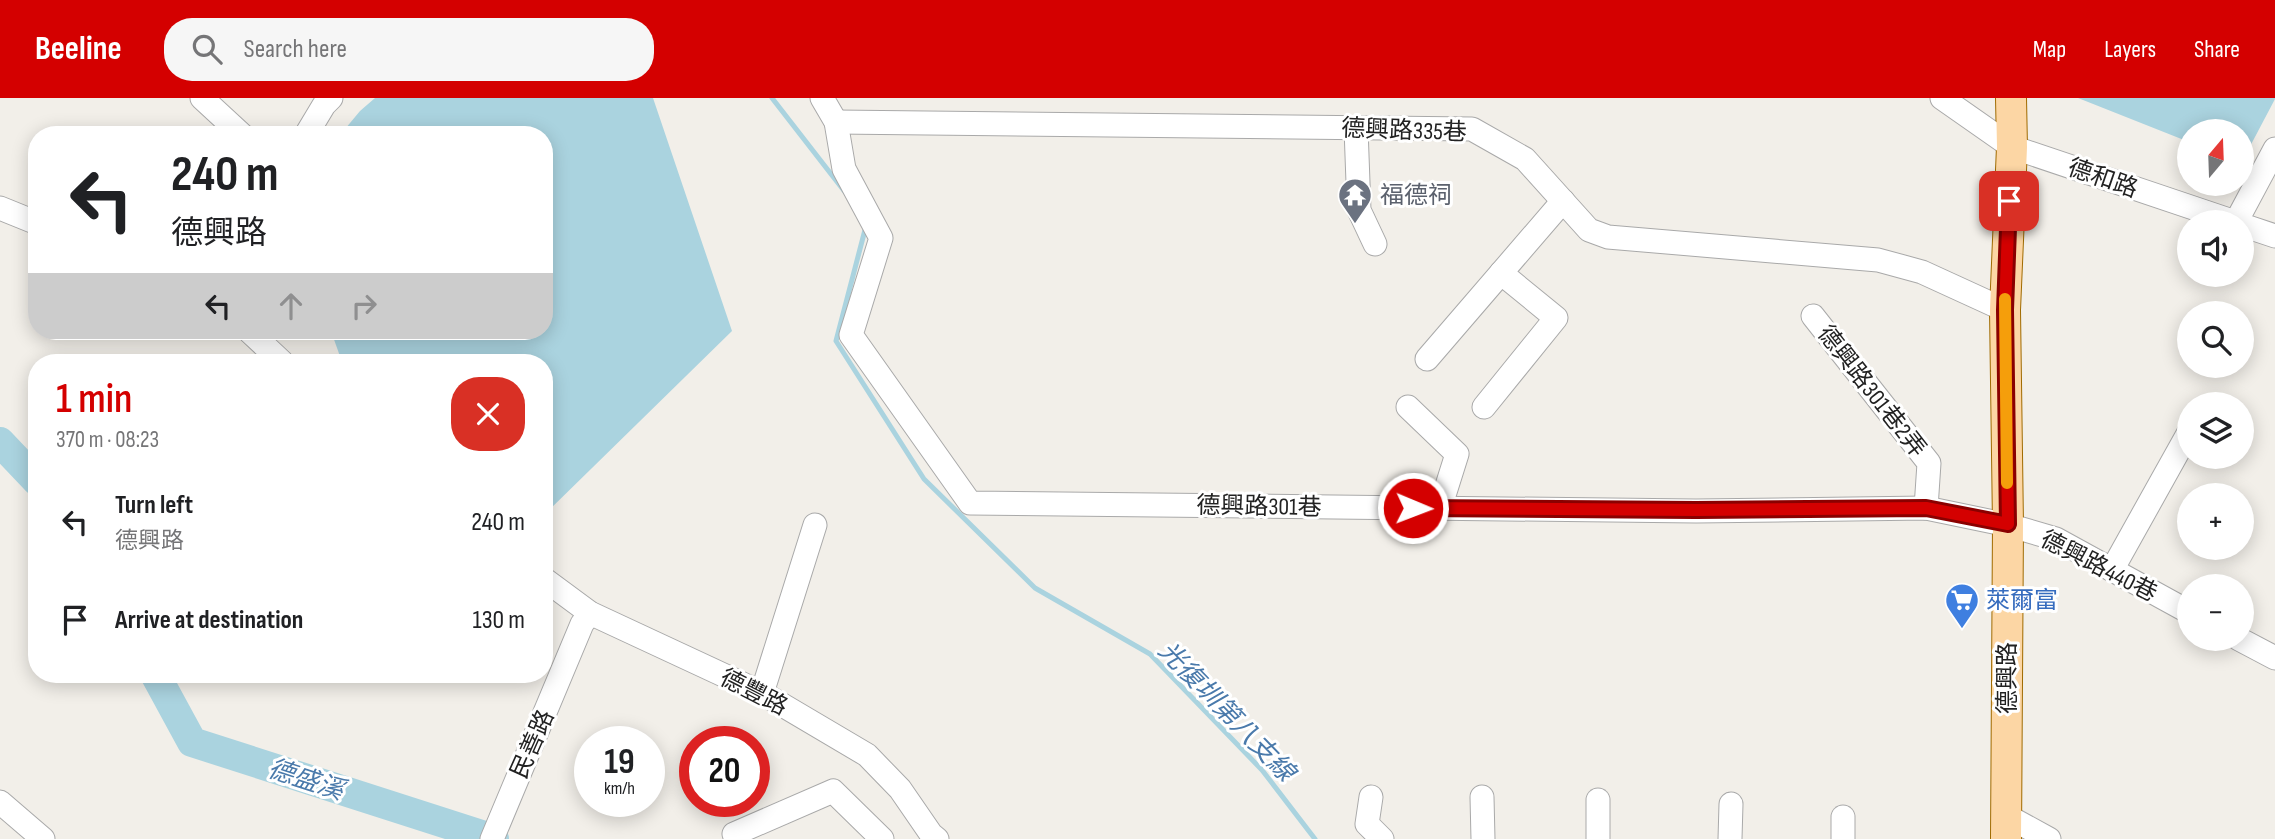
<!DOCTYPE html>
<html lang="en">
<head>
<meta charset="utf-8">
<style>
  body { margin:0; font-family:"Sofia Sans Condensed","Noto Sans TC",sans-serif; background:#f6f6f6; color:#202124; height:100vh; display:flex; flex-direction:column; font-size:26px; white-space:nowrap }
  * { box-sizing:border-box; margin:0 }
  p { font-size:23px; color:#757577 }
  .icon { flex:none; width:38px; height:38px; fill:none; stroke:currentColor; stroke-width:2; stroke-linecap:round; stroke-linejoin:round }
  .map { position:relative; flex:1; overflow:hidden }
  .side { position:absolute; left:28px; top:256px; width:525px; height:329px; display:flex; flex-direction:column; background:#fff; border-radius:28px; box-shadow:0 4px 18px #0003 }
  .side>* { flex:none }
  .hud { position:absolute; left:28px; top:28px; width:525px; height:214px; border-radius:28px; box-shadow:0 4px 18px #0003; background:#fff; color:#202124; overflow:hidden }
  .needle { width:46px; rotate:19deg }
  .fabs { position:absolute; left:2177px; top:21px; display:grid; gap:14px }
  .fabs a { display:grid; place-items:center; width:77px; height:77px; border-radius:50%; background:#fff; box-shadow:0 4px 18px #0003; font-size:35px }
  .speed { position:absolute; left:574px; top:628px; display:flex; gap:14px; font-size:35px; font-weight:700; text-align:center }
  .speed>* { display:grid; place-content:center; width:91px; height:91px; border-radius:50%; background:#fff; box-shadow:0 4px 18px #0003; line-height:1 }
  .speed small { font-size:18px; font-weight:400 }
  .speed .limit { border:10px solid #d22; background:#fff; color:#111 }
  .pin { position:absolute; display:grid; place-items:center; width:60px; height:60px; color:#fff; margin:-30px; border-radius:14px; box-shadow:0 4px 10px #0006 }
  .me { position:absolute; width:77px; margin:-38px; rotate:91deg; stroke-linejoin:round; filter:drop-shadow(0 0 5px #0008) }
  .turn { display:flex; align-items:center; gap:24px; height:147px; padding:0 28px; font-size:32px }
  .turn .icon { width:91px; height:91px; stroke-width:2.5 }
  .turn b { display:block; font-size:49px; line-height:60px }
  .lanes { display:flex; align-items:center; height:66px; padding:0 28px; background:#0003; justify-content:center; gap:35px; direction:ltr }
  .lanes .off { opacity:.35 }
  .round { display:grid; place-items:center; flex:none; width:74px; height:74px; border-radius:28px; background:#f6f6f6 }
  .summary { display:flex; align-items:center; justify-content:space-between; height:119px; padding:0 28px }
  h1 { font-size:42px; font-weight:600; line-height:52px; color:#d40000 }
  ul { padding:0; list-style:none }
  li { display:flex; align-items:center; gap:21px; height:98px; padding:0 28px }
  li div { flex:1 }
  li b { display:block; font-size:26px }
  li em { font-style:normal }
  header { display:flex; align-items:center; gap:42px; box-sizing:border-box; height:98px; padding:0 35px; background:#d40000; color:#fff }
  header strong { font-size:33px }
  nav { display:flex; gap:38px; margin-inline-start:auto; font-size:24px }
  .search { width:490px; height:63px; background:#f6f6f6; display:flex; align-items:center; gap:18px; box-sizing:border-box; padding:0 24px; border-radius:28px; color:#757577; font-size:26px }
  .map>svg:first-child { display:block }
  .water { fill:#aad3df }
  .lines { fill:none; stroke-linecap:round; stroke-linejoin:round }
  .stream { stroke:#aad3df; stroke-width:5 }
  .river { stroke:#aad3df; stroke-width:30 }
  .minor-casing { stroke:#a9a9a9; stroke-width:25 }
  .major-casing { stroke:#a06b00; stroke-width:32 }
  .minor { stroke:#fff; stroke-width:23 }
  .major { stroke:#fcd6a4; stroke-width:30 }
  .route-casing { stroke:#8a0000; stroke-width:18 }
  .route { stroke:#d40000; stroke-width:12 }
  .slow { stroke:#f59e0b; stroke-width:12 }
  .labels { text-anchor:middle; stroke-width:6; stroke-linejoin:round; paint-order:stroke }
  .street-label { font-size:24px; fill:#222; stroke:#fff }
  .worship-label { font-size:24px; fill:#5b616d; stroke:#fff; text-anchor:start }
  .shop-label { font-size:24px; fill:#366cbe; stroke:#fff; text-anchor:start }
  .water-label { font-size:26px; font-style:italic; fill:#4a7aab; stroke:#fff }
</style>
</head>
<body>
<header>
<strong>Beeline</strong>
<div class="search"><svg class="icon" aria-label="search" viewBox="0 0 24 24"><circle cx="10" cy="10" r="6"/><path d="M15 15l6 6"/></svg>Search here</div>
<nav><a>Map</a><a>Layers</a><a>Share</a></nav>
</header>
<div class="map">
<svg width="2275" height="741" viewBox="0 0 2275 741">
  <rect width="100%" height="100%" fill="#f2efe9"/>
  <g class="water">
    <path d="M375,0H653L732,233L544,417V264H342L331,233H544V37H340L360,13Z"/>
    <path d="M2078,0H2275V1L2246,56L2242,55V33H2189V44Z"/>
  </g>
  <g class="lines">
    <g class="stream">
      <path d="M772,0L845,94"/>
      <path d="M866,128L836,243L924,381L1035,490L1150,556L1262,672L1315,741"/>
    </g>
    <g class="river">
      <path d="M0,344L37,383"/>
      <path d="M155,576L192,644L494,741"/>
    </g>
    <g class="minor-casing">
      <g id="minor">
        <path d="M202,0L242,37"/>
        <path d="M822,0L836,24L844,71L881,140L851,237L970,405L1696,413L1926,410L2008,427L2056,441L2189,514"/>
        <path d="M1942,0L2012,49L2235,124"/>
        <path d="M836,24L1472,31L1525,61L1589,132L1608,139L1878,162L1922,174L2005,212"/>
        <path d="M1356,30L1359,112L1375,146"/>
        <path d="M306,37L324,7L331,0"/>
        <path d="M0,110L37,125"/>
        <path d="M2236,124L2275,51"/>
        <path d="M2242,127L2275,138"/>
        <path d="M1813,218L1929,365L1926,410"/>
        <path d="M249,233L282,264"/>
        <path d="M1427,261L1563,103"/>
        <path d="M1408,309L1457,356L1440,410"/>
        <path d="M1484,309L1556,220L1501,175"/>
        <path d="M2112,472L2189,334"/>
        <path d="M544,481L590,515L762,595L867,657L900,691L931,736L937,741"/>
        <path d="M2239,541L2275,560"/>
        <path d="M762,595L815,427"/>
        <path d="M1371,699L1367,726L1382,741"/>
        <path d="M1482,699L1483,741"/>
        <path d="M0,704L43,741"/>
        <path d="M2007,718L2049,741"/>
        <path d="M1843,719V741"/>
        <path d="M734,736L833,693L882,741"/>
        <path d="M492,741L582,526L590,515"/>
        <path d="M1598,741V702"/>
        <path d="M1730,741L1731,706"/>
      </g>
    </g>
    <g class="major-casing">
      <path id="major" d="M2006,741L2008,427L2005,212L2012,49L2011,0"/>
    </g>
    <use href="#minor" class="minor"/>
    <use href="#major" class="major"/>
  </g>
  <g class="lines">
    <g class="route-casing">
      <path id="route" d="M1413,410L1696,412L1926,410L2008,426L2005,212L2009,103"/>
    </g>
    <use href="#route" class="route"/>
    <path class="slow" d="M2005,201L2007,385"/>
  </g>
  <defs>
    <g id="temple-pin" transform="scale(1.75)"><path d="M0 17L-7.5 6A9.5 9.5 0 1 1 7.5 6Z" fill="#6b7280" stroke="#fff"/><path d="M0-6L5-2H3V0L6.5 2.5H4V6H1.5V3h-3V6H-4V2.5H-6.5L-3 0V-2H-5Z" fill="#fff"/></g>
    <g id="supermarket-pin" transform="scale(1.75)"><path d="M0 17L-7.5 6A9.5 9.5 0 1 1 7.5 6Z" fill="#3f7fe0" stroke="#fff"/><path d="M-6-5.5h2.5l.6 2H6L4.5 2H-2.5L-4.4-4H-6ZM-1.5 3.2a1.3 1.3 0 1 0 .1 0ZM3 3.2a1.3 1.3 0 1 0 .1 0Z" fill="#fff"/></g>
  </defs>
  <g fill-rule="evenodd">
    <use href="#temple-pin" x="1355" y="97"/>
    <use href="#supermarket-pin" x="1962" y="502"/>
  </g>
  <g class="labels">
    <g class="street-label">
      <text transform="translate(1404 32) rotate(2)" y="8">德興路335巷</text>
      <text transform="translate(2103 80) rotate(19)" y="8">德和路</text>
      <text transform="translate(1872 293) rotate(52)" y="8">德興路301巷2弄</text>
      <text transform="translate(1259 408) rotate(1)" y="8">德興路301巷</text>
      <text transform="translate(2099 468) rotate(27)" y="8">德興路440巷</text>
      <text transform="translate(2007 580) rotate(-90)" y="8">德興路</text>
      <text transform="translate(754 594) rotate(27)" y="8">德豐路</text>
      <text transform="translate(532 646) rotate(-66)" y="8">民善路</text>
    </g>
    <g class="worship-label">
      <text x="1380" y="105">福德祠</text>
    </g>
    <g class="shop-label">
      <text x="1986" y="510">萊爾富</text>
    </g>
    <g class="water-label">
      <text transform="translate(1227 613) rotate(46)" y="9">光復圳第八支線</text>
      <text transform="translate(306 681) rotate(18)" y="9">德盛溪</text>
    </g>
  </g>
</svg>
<div class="fabs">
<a><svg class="needle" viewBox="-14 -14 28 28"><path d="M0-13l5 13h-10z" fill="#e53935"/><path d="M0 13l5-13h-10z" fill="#757577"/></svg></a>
<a><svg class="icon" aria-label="sound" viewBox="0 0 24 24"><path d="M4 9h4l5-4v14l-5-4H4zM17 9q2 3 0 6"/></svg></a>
<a><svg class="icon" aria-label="search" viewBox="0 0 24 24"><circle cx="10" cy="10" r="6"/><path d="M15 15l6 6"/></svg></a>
<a><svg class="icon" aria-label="layers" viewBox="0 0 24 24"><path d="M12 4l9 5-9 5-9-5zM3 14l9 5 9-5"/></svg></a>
<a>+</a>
<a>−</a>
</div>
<div class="speed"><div>19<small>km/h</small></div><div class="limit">20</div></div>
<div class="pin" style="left:2009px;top:103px;background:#d93025"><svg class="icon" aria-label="arrive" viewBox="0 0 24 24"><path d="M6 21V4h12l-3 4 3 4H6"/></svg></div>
<svg class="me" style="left:1413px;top:410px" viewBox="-20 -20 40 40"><circle r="17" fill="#d40000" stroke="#fff" stroke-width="3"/><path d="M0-11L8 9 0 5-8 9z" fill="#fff"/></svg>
<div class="hud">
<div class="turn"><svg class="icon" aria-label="left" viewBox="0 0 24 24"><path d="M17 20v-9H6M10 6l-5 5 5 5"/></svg><div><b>240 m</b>德興路</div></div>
<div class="lanes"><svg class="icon" aria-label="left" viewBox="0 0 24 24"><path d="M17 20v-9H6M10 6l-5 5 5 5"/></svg><svg class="icon off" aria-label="ahead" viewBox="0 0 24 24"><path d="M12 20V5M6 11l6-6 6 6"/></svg><svg class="icon off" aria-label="right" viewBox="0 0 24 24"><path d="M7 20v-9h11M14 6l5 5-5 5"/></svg></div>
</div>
<section class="side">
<div class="summary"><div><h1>1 min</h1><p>370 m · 08:23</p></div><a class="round" style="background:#d93025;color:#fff"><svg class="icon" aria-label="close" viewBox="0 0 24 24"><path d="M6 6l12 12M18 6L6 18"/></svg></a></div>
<ul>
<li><svg class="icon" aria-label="left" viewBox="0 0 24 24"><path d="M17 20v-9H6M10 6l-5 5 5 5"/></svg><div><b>Turn left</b><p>德興路</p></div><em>240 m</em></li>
<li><svg class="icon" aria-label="arrive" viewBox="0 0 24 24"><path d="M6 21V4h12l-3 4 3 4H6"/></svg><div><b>Arrive at destination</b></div><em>130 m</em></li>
</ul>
</section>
</div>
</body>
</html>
